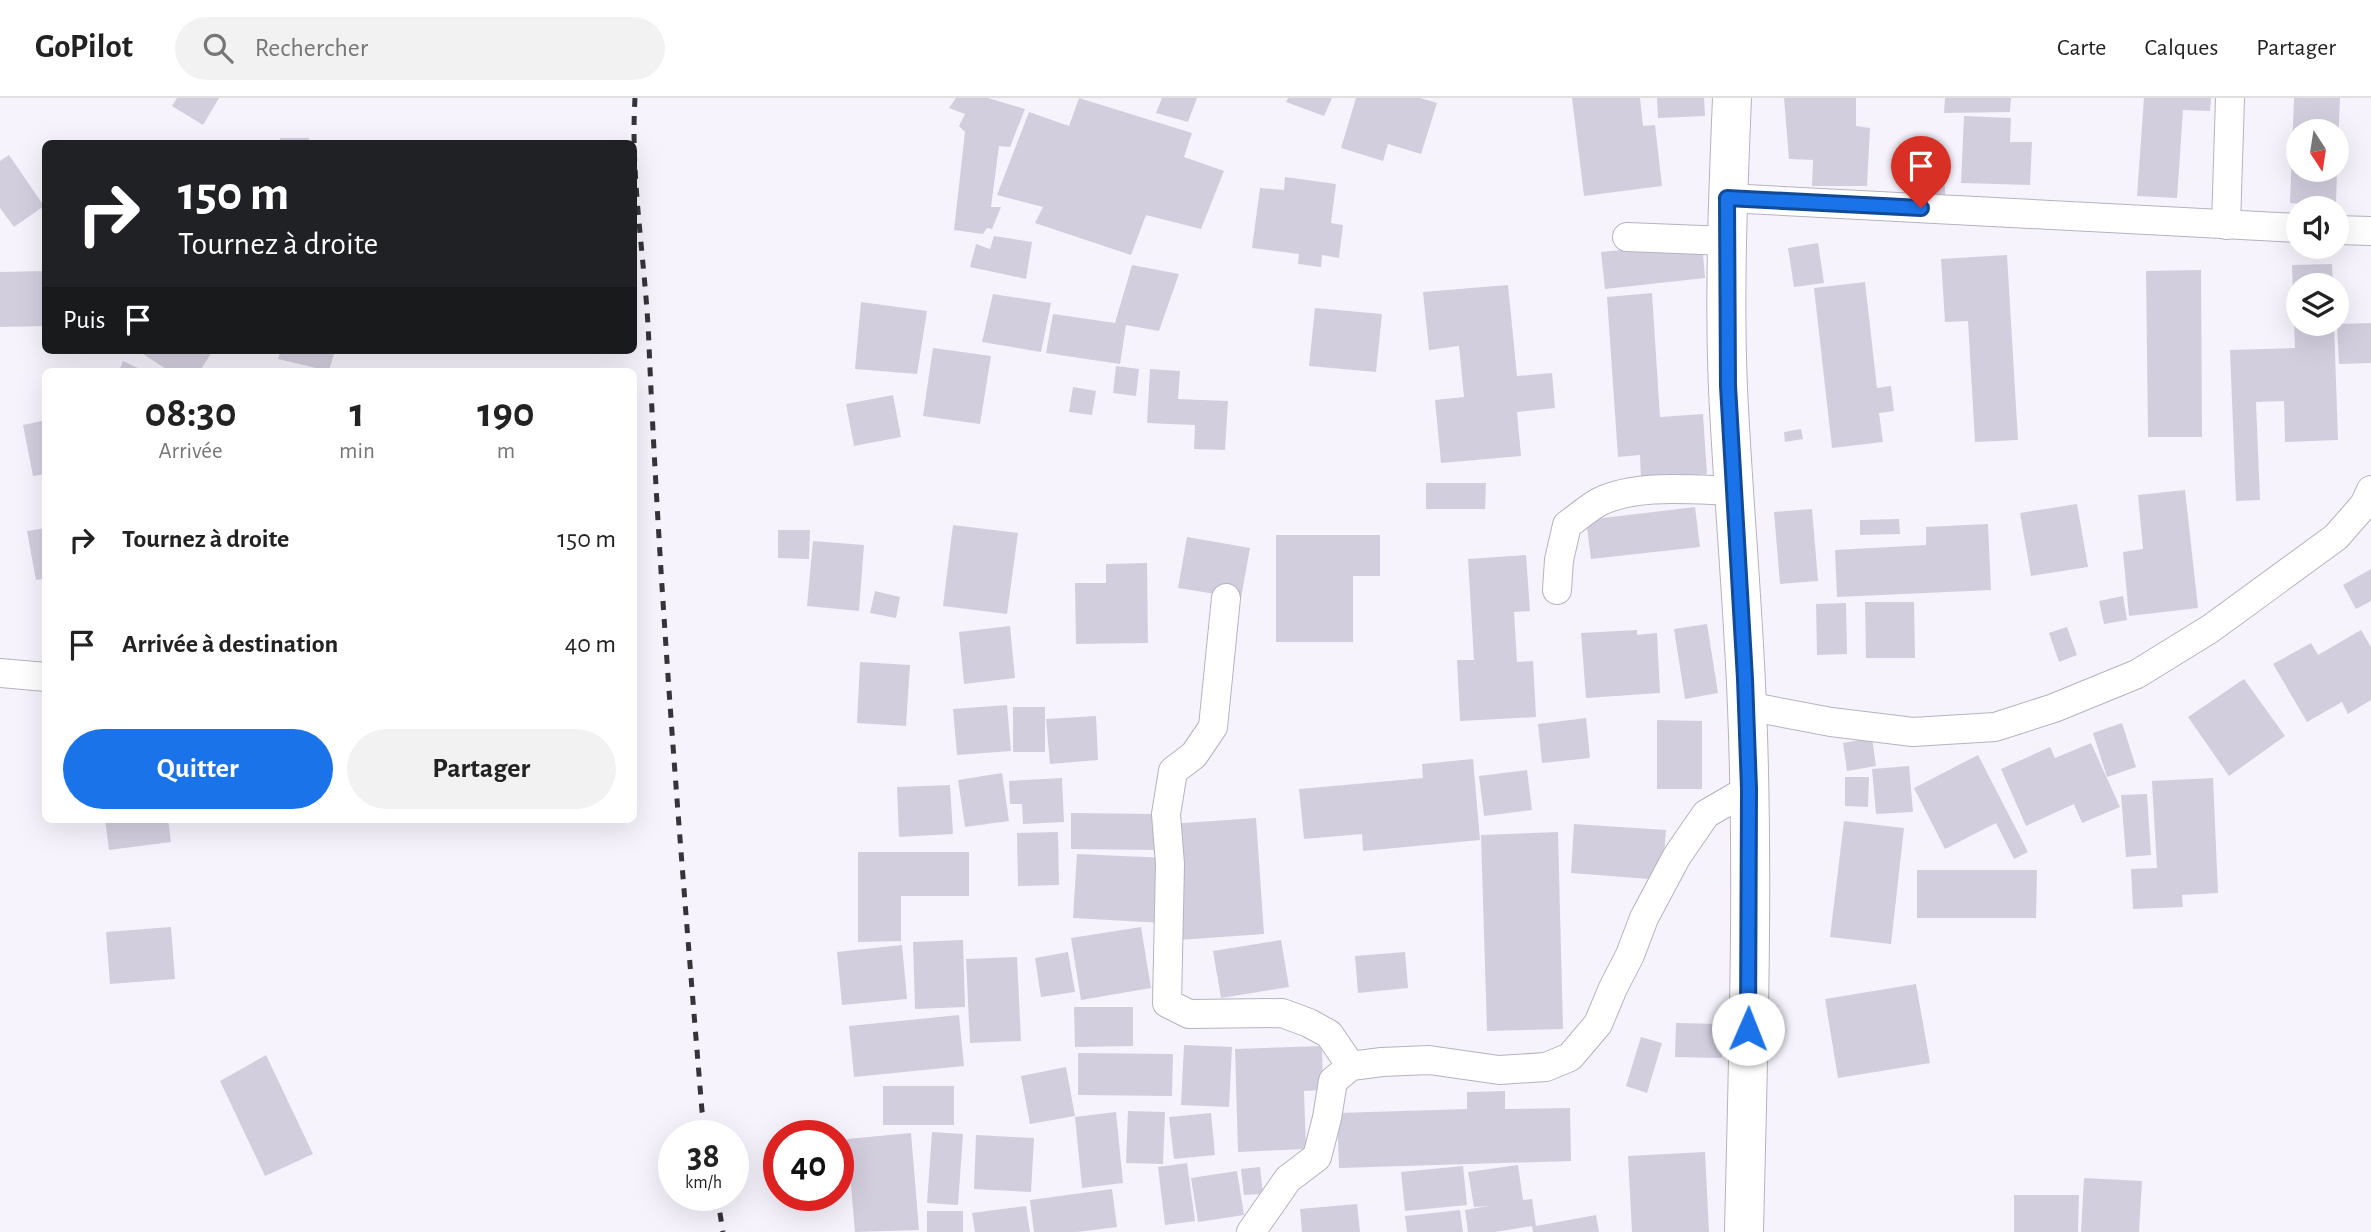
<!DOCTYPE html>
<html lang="fr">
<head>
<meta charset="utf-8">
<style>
  body { margin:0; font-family:"Alegreya Sans",sans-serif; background:#f2f2f2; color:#222; height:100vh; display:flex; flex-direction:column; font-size:26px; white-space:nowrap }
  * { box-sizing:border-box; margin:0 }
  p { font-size:23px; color:#767676 }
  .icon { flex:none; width:38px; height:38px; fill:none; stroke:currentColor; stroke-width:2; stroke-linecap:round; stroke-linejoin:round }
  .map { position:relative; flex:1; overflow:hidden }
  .sheet { position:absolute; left:42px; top:270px; width:595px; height:455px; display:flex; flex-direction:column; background:#fff; border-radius:10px; box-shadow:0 7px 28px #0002 }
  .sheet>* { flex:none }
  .banner { position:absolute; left:42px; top:42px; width:595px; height:214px; border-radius:10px; box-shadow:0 7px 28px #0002; background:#202124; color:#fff; overflow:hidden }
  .needle { width:46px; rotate:168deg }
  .buttons { position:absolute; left:2286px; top:21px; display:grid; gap:14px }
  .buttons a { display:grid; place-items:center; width:63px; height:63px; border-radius:50%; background:#fff; box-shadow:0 7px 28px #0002; font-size:35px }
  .speed { position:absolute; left:658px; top:1022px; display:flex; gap:14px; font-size:35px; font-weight:700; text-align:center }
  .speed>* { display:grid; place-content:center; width:91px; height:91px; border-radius:50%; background:#fff; box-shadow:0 7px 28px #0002; line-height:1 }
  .speed small { font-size:18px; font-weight:400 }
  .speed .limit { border:10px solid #d22; background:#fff; color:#111 }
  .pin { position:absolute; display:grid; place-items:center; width:60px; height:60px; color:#fff; margin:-72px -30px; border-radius:50% 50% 50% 0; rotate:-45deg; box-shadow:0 0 7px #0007 }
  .pin .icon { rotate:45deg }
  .me { position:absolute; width:77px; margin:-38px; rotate:1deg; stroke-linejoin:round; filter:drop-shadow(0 0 5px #0008) }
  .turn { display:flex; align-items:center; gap:24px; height:147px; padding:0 21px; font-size:32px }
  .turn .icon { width:91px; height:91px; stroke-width:2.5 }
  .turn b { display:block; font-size:49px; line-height:60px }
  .then { display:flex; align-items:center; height:66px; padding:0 21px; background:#0003; gap:14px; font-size:26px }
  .eta { display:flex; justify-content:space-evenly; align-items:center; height:119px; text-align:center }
  .eta b { font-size:42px; font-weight:600; line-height:49px }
  .action { display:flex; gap:14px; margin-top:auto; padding:14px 21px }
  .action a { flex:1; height:80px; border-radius:42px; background:#1a73e8; color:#fff; font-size:28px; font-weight:600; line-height:80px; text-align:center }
  .action a+a { background:#f2f2f2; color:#222 }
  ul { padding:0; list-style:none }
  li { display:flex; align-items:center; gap:21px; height:105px; padding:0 21px }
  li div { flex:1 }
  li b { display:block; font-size:26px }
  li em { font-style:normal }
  header { display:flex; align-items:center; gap:42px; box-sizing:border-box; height:98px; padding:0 35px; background:#fff; border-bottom:2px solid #e0e0e0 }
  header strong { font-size:33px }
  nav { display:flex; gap:38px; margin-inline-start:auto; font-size:24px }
  .search { width:490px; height:63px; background:#f2f2f2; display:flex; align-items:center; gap:18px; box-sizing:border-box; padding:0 24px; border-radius:38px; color:#767676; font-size:26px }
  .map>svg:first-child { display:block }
  .building { fill:#d3cede }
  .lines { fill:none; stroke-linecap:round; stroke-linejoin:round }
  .street-casing { stroke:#b6b2c0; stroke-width:30 }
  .secondary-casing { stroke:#b6b2c0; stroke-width:40 }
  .street { stroke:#fff; stroke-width:28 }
  .secondary { stroke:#fff; stroke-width:38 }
  .rail { stroke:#353439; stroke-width:5; stroke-dasharray:9 9; stroke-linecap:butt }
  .route-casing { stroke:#114b97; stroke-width:18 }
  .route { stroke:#1a73e8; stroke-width:12 }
</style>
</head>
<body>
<header>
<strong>GoPilot</strong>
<div class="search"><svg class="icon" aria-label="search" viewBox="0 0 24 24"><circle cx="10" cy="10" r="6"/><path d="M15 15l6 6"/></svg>Rechercher</div>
<nav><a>Carte</a><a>Calques</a><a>Partager</a></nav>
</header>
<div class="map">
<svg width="2371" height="1134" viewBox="0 0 2371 1134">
  <rect width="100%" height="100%" fill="#f6f3fd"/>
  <g class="building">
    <path d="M177,0H219L203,27L172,8Z"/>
    <path d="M956,0H988L1025,11L1010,49L999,48L991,109H1001L992,131L987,130L983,136L954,132L965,34L959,28L965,16L949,10Z"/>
    <path d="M1079,0L1192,35L1184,59L1224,73L1201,131L1146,117L1131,157L1035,125L1043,109L997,97L1029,14L1069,28Z"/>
    <path d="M1162,0H1197L1188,24L1156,15Z"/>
    <path d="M1288,0H1332L1324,18L1286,4Z"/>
    <path d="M1356,0H1420L1437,5L1421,56L1388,46L1383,63L1341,50Z"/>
    <path d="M1572,0H1640L1643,28L1655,27L1662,88L1584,98Z"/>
    <path d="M1657,0H1704L1705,18L1658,20Z"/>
    <path d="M1784,0H1856V28L1870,30L1867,88H1812L1813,62L1789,61Z"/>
    <path d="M1945,0H2011L2010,14L1944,15Z"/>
    <path d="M2144,0H2211L2210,13L2183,12L2177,100L2137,98Z"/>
    <path d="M2294,0H2340L2338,47H2336V33H2298V72H2337L2336,107L2290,105Z"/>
    <path d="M1964,18L2011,20L2010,44H2032L2030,87L1961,85Z"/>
    <path d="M280,40H309L308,46H280Z"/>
    <path d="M1911,51H1944L1945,96L1917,98L1906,92L1902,75L1910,76Z"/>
    <path d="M9,57L44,108L14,129L0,110V63Z"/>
    <path d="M1285,79L1336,86L1331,125L1343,127L1339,160L1322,157L1321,169L1298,166L1299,156L1252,150L1260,90L1284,92Z"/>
    <path d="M994,138L1032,144L1026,181L970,169L976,146L990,151Z"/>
    <path d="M1702,144L1705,180L1605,191L1601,154Z"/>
    <path d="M1818,145L1824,185L1794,189L1788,150Z"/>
    <path d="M2007,157L2018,342L1975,344L1968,223L1945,224L1941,161Z"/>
    <path d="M2332,166L2333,187H2298V226H2334L2338,342L2285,344L2284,303L2256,304L2260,402L2236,403L2230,252L2295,250L2292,167Z"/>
    <path d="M1132,167L1179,176L1159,233L1126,227L1120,266L1046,255L1053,216L1115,225Z"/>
    <path d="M2201,172L2202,339H2148L2146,173Z"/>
    <path d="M46,173V228L0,229V174Z"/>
    <path d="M1865,184L1877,290L1891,288L1894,313L1879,315L1883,344L1832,350L1814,190Z"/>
    <path d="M1508,187L1517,278L1552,275L1555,310L1517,314L1521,358L1441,365L1435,302L1464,299L1459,248L1429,252L1423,194Z"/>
    <path d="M1652,195L1660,319L1703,316L1707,376L1641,381L1640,357L1618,359L1607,199Z"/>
    <path d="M993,196L1051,205L1041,254L982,244Z"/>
    <path d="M861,204L927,213L917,276L855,271Z"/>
    <path d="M1315,210L1382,216L1376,274L1309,268Z"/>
    <path d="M2371,225V265L2339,266L2337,226Z"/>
    <path d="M933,250L991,258L980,326L923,318Z"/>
    <path d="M141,252H213L200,273H169L140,254Z"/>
    <path d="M281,252H335L329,273L278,261Z"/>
    <path d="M123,263L144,273H119Z"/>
    <path d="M1116,268L1139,271L1136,298L1113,295Z"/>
    <path d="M1150,271L1180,273L1178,301L1228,303L1225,352L1194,351L1195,327L1147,325Z"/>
    <path d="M1073,289L1096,293L1092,317L1069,314Z"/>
    <path d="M893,297L901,339L854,348L846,306Z"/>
    <path d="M46,322V376L33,378L23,327Z"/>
    <path d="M1801,331L1803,341L1785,344L1784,334Z"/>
    <path d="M1426,385H1486L1485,411H1426Z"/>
    <path d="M2185,392L2198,510L2129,518L2123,454L2143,451L2138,397Z"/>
    <path d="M2077,406L2088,469L2031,478L2020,415Z"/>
    <path d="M1695,409L1700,449L1591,461L1586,422Z"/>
    <path d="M1812,411L1818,483L1780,486L1774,414Z"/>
    <path d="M1899,421L1900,436L1860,437V422Z"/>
    <path d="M1988,426L1991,492L1837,499L1835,452L1926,447V429Z"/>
    <path d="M953,427L1018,435L1007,516L943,508Z"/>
    <path d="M46,430V480L36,482L27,433Z"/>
    <path d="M778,432H810L809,461L778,460Z"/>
    <path d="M1276,437H1380V478H1353V544H1276Z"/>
    <path d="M1187,439L1250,450L1241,500L1178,490Z"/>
    <path d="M813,443L864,447L859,513L807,508Z"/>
    <path d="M1526,457L1530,513L1514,514L1517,564L1533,563L1536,619L1460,623L1457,562H1474L1468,461Z"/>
    <path d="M1147,465L1148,545L1076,546L1075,485H1106V466Z"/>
    <path d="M2371,471V503L2356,511L2343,487Z"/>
    <path d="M875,493L900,499L896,520L870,515Z"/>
    <path d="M2123,498L2127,522L2104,526L2099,503Z"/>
    <path d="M1865,504H1914L1915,560H1866Z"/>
    <path d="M1846,505L1847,556L1817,557L1816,506Z"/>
    <path d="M1707,526L1718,595L1685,601L1674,531Z"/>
    <path d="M1010,528L1015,580L964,586L959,534Z"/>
    <path d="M2067,529L2077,557L2059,564L2049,535Z"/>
    <path d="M1637,532V537L1657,535L1660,595L1586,600L1581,535Z"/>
    <path d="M2361,532L2371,549V602L2348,616L2342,604L2307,624L2273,566L2311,545L2318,557Z"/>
    <path d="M860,564L910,567L906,628L857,625Z"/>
    <path d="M2244,581L2285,638L2229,678L2188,619Z"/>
    <path d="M1007,607L1011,653L957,657L953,611Z"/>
    <rect x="1013" y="609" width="32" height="45"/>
    <path d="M1096,618L1098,662L1050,666L1046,621Z"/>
    <path d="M1586,620L1590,660L1542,665L1538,626Z"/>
    <path d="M1657,622L1702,623V691H1657Z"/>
    <path d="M2122,625L2136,669L2107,679L2093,635Z"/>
    <path d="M1872,640L1876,668L1847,673L1843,645Z"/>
    <path d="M2091,645L2120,709L2082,725L2074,706L2026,728L2001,671L2050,649L2055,660Z"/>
    <path d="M1978,657L2028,754L2014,761L1996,725L1945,751L1914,690Z"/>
    <path d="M1473,661L1480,742L1363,753L1362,736L1304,741L1299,691L1423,680L1422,666Z"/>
    <path d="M1909,668L1913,714L1876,716L1872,671Z"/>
    <path d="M1527,672L1532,712L1484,718L1479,678Z"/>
    <path d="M1002,675L1009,723L965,729L958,682Z"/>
    <path d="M1845,679H1869L1868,709L1845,708Z"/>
    <path d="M1062,680L1064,724L1023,726L1022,706H1010L1009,683Z"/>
    <path d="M2213,680L2218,795L2182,797L2183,809L2133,811L2131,771L2157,770L2152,683Z"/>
    <path d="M950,687L953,736L899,739L897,689Z"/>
    <path d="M2147,696L2151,757L2126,759L2121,697Z"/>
    <path d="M1071,715L1154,716V752L1071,751Z"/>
    <path d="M1256,720L1264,836L1179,842L1170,726Z"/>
    <path d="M105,721H168L171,744L109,752Z"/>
    <path d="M1844,723L1904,730L1891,846L1830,839Z"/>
    <path d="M1574,726L1666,732L1662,782L1571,775Z"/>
    <path d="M1058,734L1059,787L1018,788L1017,735Z"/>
    <path d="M1558,734L1563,931L1487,933L1481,737Z"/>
    <path d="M858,754H969V798H901V843L858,844Z"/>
    <path d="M1077,756L1168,760L1164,825L1073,820Z"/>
    <path d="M1917,772H2037L2036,820H1917Z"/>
    <path d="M171,829L175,881L110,886L106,834Z"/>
    <path d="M1141,829L1151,890L1081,902L1071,840Z"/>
    <path d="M963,842L965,909L915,911L913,844Z"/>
    <path d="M1281,842L1289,889L1221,900L1213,853Z"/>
    <path d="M902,847L907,901L842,907L837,854Z"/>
    <path d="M1068,854L1075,894L1041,899L1035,860Z"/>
    <path d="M1405,854L1408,890L1358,895L1355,858Z"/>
    <path d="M1017,859L1021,943L970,945L966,861Z"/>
    <path d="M1916,886L1930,965L1838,980L1825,901Z"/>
    <path d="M1074,909H1133V948L1075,949Z"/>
    <path d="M959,917L964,968L854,979L849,928Z"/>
    <path d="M1676,925L1723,926L1722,960L1675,959Z"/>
    <path d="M1641,939L1662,945L1647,995L1626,988Z"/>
    <path d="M1184,947L1232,949L1229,1009L1181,1007Z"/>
    <path d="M1322,948L1323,992L1304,993L1306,1051L1238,1054L1235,951Z"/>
    <path d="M1078,955L1173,956L1172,998L1078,997Z"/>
    <path d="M266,957L313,1056L265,1078L220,983Z"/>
    <path d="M1066,969L1075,1018L1030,1026L1021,978Z"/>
    <rect x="883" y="988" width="71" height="39"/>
    <path d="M1505,993V1011L1570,1010L1571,1063L1339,1070L1337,1015L1467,1011V994Z"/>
    <path d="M1128,1013L1165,1014L1163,1066L1126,1065Z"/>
    <path d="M1116,1014L1123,1085L1082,1090L1075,1019Z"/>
    <path d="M1211,1015L1215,1057L1174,1061L1169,1019Z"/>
    <path d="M932,1034L963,1036L958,1107L927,1105Z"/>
    <path d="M911,1035L919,1132L855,1134L847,1041Z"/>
    <path d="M976,1037L1034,1040L1031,1094L974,1091Z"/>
    <path d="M1705,1054L1709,1134H1632L1628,1058Z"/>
    <path d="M1187,1065L1195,1123L1165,1127L1158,1069Z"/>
    <path d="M1518,1067L1523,1102L1532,1101L1536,1128L1596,1117L1599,1134H1533L1532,1128L1495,1134H1468L1465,1112L1489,1108L1474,1109L1468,1074Z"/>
    <path d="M1463,1068L1467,1107L1405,1113L1401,1074Z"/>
    <path d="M1260,1069L1263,1096L1244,1097L1241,1071Z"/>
    <path d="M1237,1073L1244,1117L1198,1124L1191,1080Z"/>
    <path d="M2084,1080L2142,1083L2139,1134H2081Z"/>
    <path d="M1112,1091L1117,1129L1077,1134H1034L1030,1102Z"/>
    <path d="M2014,1097H2079L2078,1134H2014Z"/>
    <path d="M1357,1106L1360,1134H1302L1300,1111Z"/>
    <path d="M1026,1108L1030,1134H975L972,1115Z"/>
    <path d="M1460,1112L1463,1134H1407L1405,1118Z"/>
    <rect x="927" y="1113" width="36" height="21"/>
  </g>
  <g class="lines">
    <g class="street-casing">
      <g id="street">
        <path d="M1727,100L2298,130"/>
        <path d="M2226,127L2230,0"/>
        <path d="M2336,132L2371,133"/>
        <path d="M1627,139L1727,143"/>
        <path d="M1557,492L1559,462L1567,427C1577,420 1588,410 1599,404C1638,385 1693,392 1735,393"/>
        <path d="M1226,500L1213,629L1194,657L1173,673L1166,716L1170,766L1167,905L1189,916L1282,915L1309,925L1329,936L1351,968"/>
        <path d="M0,575L46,579"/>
        <path d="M1747,608L1831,624L1913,634L1995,629L2054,610L2137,576L2210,531L2336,439L2364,407L2371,392"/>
        <path d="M1251,1134L1288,1081L1317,1059L1327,1020L1333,983L1351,968L1382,964L1429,962L1499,972L1546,969L1570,959L1598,926L1613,890L1630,857L1644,820L1677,758L1706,716L1749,691"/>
      </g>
    </g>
    <g class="secondary-casing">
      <path id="secondary" d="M1732,0C1728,96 1724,194 1728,291C1733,397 1743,503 1747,609C1754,784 1748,959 1744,1134"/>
    </g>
    <use href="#street" class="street"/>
    <use href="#secondary" class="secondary"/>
    <g class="rail">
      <path d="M635,0C630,82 646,166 649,248C660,503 681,758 702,1013L706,1038"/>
      <path d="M717,1097L723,1134"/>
    </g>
  </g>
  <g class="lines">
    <g class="route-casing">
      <path id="route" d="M1748,931L1749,691L1745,581L1728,288L1727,100L1921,110"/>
    </g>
    <use href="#route" class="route"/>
  </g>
</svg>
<div class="buttons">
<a><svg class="needle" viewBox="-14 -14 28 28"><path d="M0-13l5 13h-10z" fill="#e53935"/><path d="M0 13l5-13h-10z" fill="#767676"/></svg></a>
<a><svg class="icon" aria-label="sound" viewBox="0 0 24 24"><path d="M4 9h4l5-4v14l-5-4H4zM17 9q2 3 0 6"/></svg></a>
<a><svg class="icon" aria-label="layers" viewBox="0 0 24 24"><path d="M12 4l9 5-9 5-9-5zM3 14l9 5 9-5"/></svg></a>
</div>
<div class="speed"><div>38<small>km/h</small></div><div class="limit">40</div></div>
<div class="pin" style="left:1921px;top:110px;background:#d93025"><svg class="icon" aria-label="arrive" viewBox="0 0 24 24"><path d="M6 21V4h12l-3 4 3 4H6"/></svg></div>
<svg class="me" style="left:1748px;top:931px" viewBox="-20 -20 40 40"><circle r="19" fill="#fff"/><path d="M0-13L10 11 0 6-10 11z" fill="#1a73e8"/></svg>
<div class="banner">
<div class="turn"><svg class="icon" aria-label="right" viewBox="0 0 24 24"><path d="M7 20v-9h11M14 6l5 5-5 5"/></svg><div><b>150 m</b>Tournez à droite</div></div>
<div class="then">Puis<svg class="icon" aria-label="arrive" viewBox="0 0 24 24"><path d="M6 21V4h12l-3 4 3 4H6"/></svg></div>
</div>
<section class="sheet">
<div class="eta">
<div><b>08:30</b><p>Arrivée</p></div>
<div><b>1</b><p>min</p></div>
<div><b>190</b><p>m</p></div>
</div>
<ul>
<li><svg class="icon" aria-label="right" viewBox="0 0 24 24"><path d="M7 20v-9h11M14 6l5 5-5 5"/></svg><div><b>Tournez à droite</b></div><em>150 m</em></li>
<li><svg class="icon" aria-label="arrive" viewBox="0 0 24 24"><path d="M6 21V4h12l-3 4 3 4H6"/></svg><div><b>Arrivée à destination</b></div><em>40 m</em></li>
</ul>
<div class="action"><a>Quitter</a><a>Partager</a></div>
</section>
</div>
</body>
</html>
